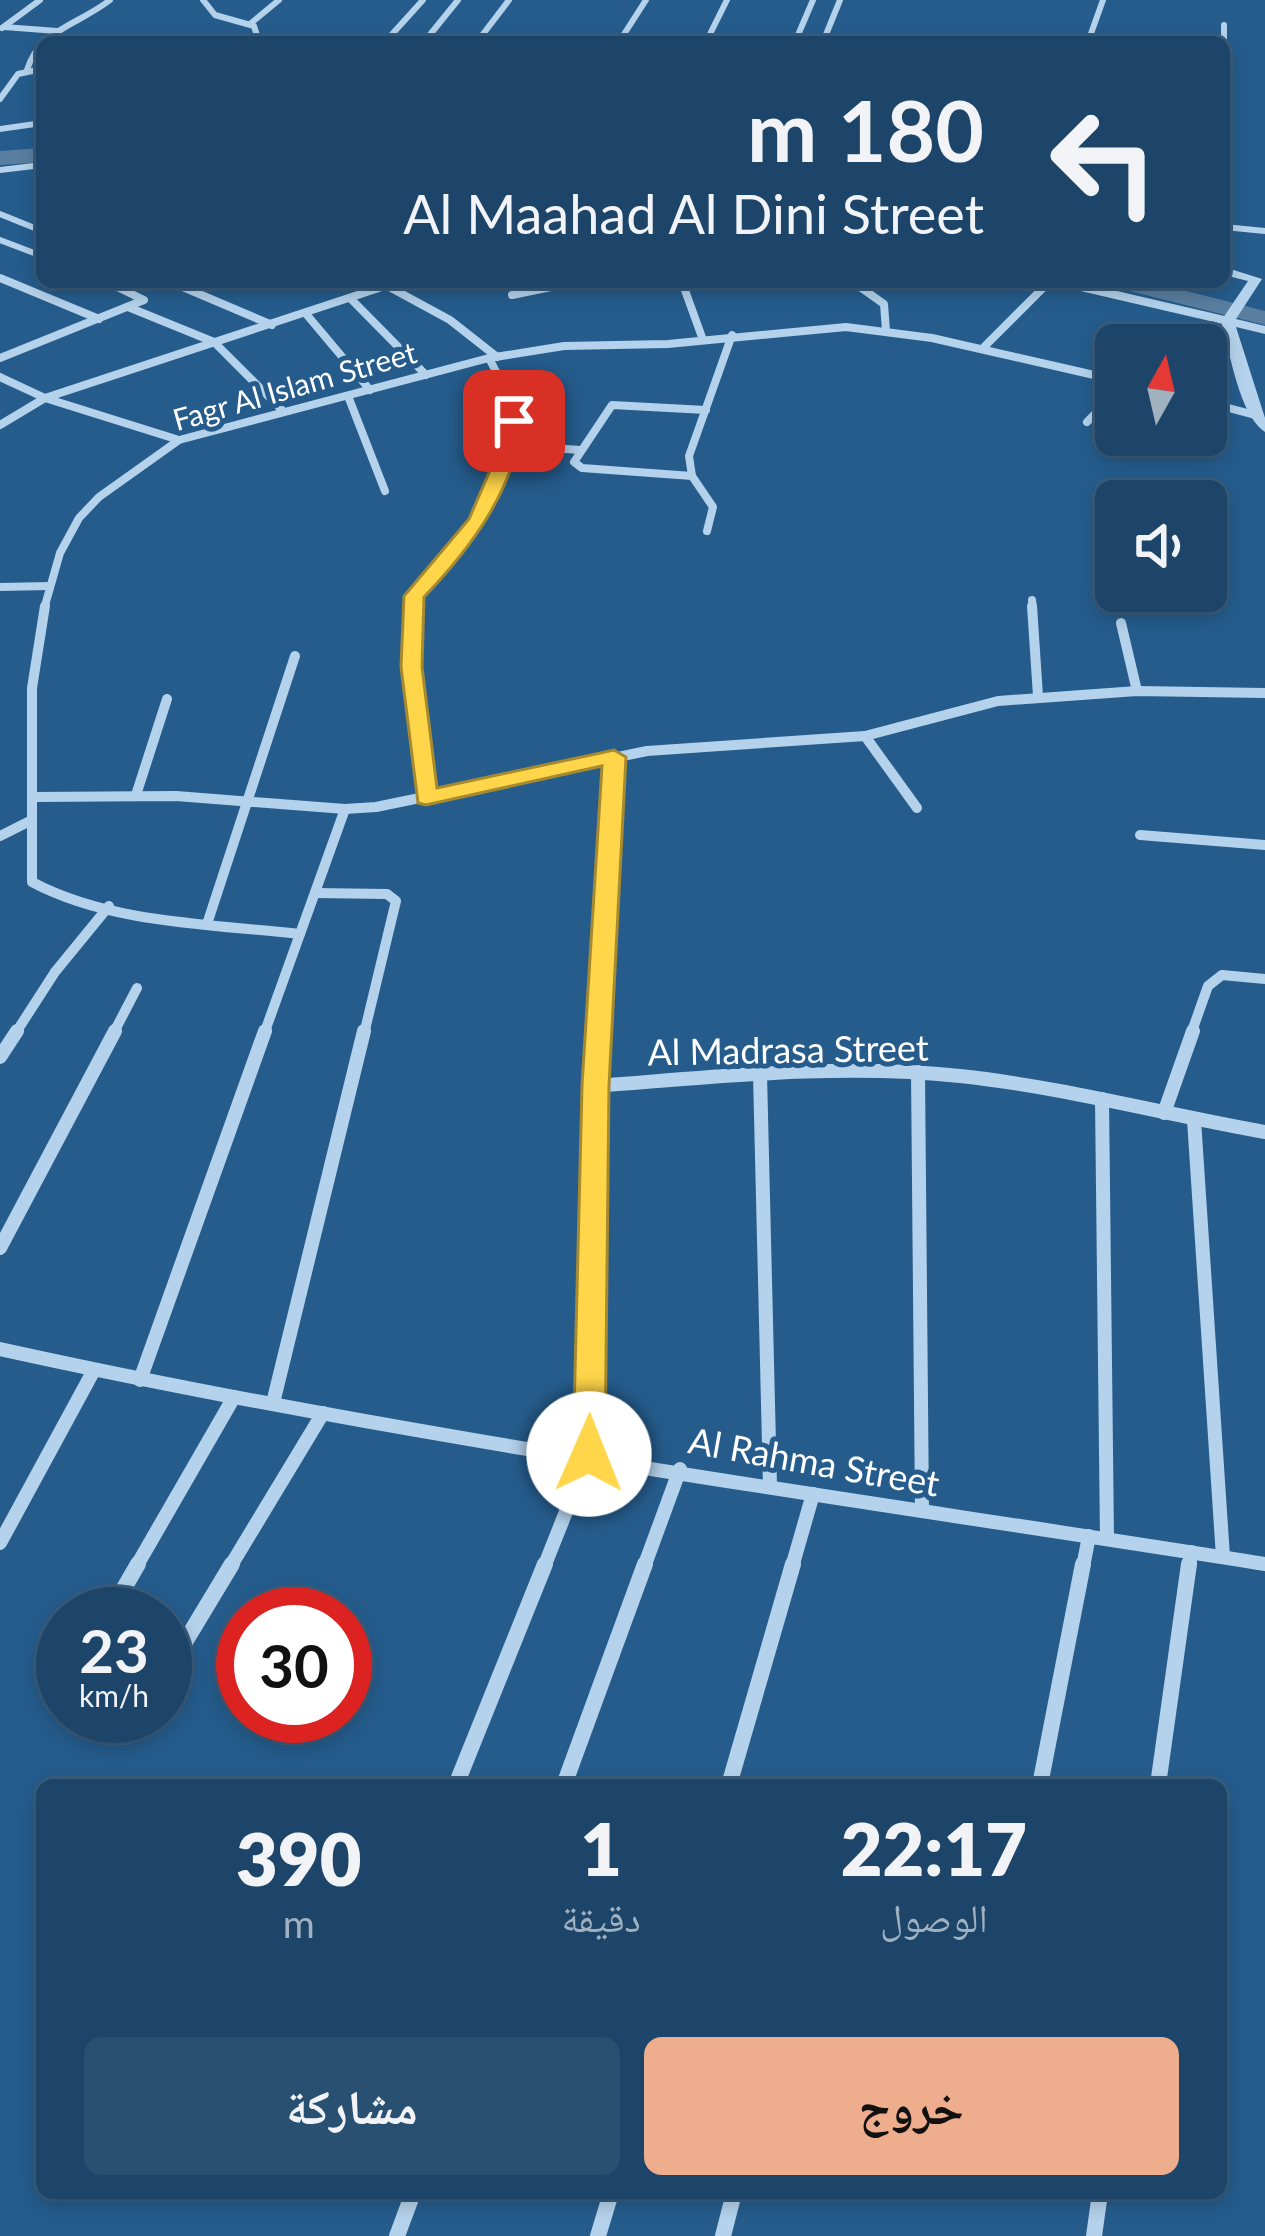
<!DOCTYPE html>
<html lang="ar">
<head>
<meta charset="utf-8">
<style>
  body { margin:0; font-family:Lato,"Noto Naskh Arabic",sans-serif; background:#294f71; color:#f1f3f6; direction:rtl; height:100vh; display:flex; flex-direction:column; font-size:45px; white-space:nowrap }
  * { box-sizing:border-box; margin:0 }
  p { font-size:39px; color:#a0b1c0 }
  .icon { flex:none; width:66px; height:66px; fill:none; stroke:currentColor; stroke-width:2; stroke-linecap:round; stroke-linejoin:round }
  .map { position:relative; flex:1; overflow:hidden; direction:ltr }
  .drawer { position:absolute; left:36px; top:1779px; width:1191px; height:420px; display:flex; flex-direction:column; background:#1c4569; border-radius:18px; box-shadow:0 6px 18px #0003,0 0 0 3px #3a5d7d; direction:rtl }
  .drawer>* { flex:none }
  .guide { position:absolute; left:36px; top:36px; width:1194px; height:252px; border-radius:18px; box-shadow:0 6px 18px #0003,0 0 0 3px #3a5d7d; direction:rtl; background:#1c4569; color:#f1f3f6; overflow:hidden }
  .needle { width:78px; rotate:8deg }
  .tools { position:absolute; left:1095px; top:324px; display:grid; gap:24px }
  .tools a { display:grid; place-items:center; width:132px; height:132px; border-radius:18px; background:#1c4569; box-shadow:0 6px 18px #0003,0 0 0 3px #3a5d7d; font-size:60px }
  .speed { position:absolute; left:36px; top:1587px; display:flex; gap:24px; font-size:60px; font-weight:700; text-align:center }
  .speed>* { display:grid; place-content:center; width:156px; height:156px; border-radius:50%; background:#1c4569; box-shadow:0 6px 18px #0003,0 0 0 3px #3a5d7d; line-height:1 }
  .speed small { font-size:30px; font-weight:400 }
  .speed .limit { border:18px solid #d22; background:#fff; color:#111 }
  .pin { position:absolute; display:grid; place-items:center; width:102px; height:102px; color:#fff; margin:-51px; border-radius:24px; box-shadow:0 6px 18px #0006 }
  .me { position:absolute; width:132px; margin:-66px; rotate:1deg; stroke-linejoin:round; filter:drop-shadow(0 0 9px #0008) }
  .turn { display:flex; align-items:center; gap:42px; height:252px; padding:0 48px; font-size:54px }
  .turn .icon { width:156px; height:156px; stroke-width:2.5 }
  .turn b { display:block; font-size:84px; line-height:102px }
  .eta { display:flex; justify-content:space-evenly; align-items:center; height:204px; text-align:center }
  .eta b { font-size:72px; font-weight:800; line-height:84px }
  .action { display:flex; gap:24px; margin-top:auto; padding:24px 48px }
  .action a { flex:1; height:138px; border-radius:18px; background:#eead8d; color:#111; font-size:48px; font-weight:800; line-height:138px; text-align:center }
  .action a+a { background:#294f71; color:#f1f3f6 }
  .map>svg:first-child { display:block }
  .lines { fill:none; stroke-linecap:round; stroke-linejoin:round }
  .canal { fill:#597e9f; fill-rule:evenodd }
  .minor-far4 { stroke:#b4d2eb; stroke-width:6 }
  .minor-far3 { stroke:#b4d2eb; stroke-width:8 }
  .minor-far2 { stroke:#b4d2eb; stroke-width:10 }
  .minor-far1 { stroke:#b4d2eb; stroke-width:14 }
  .minor { stroke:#b4d2eb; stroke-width:16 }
  .tertiary { fill:#b4d2eb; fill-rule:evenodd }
  .route { fill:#ffd54a; stroke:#a68a30; stroke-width:3 }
  .labels { text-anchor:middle; stroke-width:10; stroke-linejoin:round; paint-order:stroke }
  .far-street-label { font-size:30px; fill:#fff; stroke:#255c8c }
  .street-label { font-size:36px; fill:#fff; stroke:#255c8c }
</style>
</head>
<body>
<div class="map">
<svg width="1265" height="2236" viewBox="0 0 1265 2236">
  <rect width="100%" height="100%" fill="#255c8c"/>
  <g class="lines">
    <g class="canal">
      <path d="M42,148V162L0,165V151Z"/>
      <path d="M1110,282H1151L1265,311V325L1114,287Z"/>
    </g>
    <g class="minor-far4">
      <path d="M203,0L215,15L254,26L259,42"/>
      <path d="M250,24L279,0"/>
      <path d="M1224,25V48"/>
      <path d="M4,27L57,31"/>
      <path d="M2,28L40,0"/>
      <path d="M385,42L423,0"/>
      <path d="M424,42L458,0"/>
      <path d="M477,42L509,0"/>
      <path d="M619,42L646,0"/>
      <path d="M706,42L727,0"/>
      <path d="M795,42L813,0"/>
      <path d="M823,42L840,0"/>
      <path d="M1088,42L1103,0"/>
      <path d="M27,70C39,30 80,24 110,0"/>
      <path d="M0,99L18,74L42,69"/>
      <path d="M0,170L42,165"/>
      <path d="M0,214L42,231"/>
      <path d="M1224,227L1265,231"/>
      <path d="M0,240L42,256"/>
    </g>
    <g class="minor-far3">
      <path d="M0,278L99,319"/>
      <path d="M171,282L272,325"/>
      <path d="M682,282L703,340"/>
      <path d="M853,282L884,304L886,331"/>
      <path d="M1060,282L1228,321"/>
      <path d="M382,283L450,320L497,357"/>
      <path d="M512,295L575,282"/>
      <path d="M351,299L426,375"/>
      <path d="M128,307L214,342L283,411"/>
      <path d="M307,315L370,390"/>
      <path d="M984,347L1049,282"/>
      <path d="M0,358L144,300L107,282"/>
      <path d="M0,377L45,398L179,440"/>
      <path d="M348,396L385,491"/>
      <path d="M1206,402L1255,415"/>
      <path d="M1087,422L1116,392"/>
      <path d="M0,425L45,398L388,285"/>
      <path d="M511,445L580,450"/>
      <path d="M692,476L582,468L574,462L612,405L706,410"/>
      <path d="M707,531L713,507L692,476L689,456L732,335"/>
      <path d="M0,587L50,586"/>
      <path d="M1032,600L1033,609"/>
      <path d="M44,609L60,553L79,518L99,497L179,440L489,358L564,346L668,344L846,327L932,338L1116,380"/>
      <path d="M411,609L422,583L468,537L506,462L514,407L489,358"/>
    </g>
    <g class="minor-far2">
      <path d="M45,606L32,688V882C111,924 212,924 300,934"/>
      <path d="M412,606L410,665L426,798"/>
      <path d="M1032,606L1038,696"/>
      <path d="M1121,623L1137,691"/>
      <path d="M865,736L917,808"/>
      <path d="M136,795L167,699"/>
      <path d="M33,797L176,796L345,809L376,807L647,751L865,736L998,701L1137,691L1265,693"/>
      <path d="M1140,835L1265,845"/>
      <path d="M0,836L32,820"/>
      <path d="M315,893L387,894L396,901L364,1034"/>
      <path d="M208,921L295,656"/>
      <path d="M15,1034L55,972L109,906"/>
      <path d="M113,1034L137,988"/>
      <path d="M264,1034L345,809"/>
      <path d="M598,1034L614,757"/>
      <path d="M1191,1034L1208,986L1222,975L1265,979"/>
    </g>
    <g class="minor-far1">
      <path d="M0,1057L17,1031"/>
      <path d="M918,1072L922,1511"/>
      <path d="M760,1074L770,1486"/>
      <path d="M595,1086C716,1077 839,1063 960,1076C1063,1087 1163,1114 1265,1132"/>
      <path d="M1102,1099L1107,1539"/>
      <path d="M1164,1113L1193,1031"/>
      <path d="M1194,1120L1223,1557"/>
      <path d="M0,1248L115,1031"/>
      <path d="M0,1349C417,1441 843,1497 1265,1564"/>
      <path d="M140,1380L265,1031"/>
      <path d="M273,1403L364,1031"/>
      <path d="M0,1543L94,1370"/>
      <path d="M136,1567L234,1397"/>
      <path d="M230,1567L323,1413"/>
      <path d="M544,1567L589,1454L598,1031"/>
      <path d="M644,1567L680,1469"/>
      <path d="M792,1567L813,1494"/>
      <path d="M1083,1567L1089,1536"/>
      <path d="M1189,1567L1191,1552"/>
    </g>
    <g class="minor">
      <path d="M109,1614L138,1564"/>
      <path d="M165,1675L232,1564"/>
      <path d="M90,1716L114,1728L138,1716"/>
      <path d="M456,1785L545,1564"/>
      <path d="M564,1785L645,1564"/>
      <path d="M729,1785L793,1564"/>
      <path d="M1040,1785L1083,1564"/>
      <path d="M1158,1785L1189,1564"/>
      <path d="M397,2236L413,2193"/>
      <path d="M598,2236L611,2193"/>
      <path d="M723,2236L734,2193"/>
      <path d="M1094,2236L1100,2193"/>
    </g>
    <g class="tertiary">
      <path d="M42,120V126L0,132V126Z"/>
      <path d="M1224,267L1262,279L1236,319L1265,326V334L1236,327L1265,418V432C1239,415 1230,352 1221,321L1248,281L1224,275Z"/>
    </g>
  </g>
  <path class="route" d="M508,417L523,421C513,491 472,547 424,597L422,667L437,788L614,750L626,757L609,1086L605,1454L600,1463L589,1467L578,1463L573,1454L582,1086L602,766L426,805L418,803L401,667L404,596L469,519L501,445Z"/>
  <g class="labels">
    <g class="far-street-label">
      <text transform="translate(295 387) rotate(-16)" y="10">Fagr Al Islam Street</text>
    </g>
    <g class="street-label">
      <text transform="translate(788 1050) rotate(-1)" y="13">Al Madrasa Street</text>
      <text transform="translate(814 1462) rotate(10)" y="13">Al Rahma Street</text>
    </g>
  </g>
</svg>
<div class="tools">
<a><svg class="needle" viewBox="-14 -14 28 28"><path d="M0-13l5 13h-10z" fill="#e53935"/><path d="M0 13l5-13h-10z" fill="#a0b1c0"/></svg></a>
<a><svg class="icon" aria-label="sound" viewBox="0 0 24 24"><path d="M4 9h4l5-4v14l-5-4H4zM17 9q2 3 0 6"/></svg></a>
</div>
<div class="speed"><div>23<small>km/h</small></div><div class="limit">30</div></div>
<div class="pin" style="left:514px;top:421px;background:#d93025"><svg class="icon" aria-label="arrive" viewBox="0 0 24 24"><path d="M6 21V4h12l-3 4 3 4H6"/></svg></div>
<svg class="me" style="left:589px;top:1454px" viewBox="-20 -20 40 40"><circle r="19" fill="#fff"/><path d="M0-13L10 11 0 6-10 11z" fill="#ffd54a"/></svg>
<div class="guide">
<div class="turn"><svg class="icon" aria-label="left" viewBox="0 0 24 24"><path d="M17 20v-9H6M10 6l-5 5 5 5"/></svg><div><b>180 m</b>Al Maahad Al Dini Street</div></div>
</div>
<section class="drawer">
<div class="eta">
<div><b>22:17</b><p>الوصول</p></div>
<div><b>1</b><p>دقيقة</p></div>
<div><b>390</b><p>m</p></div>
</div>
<div class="action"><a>خروج</a><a>مشاركة</a></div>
</section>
</div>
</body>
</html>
